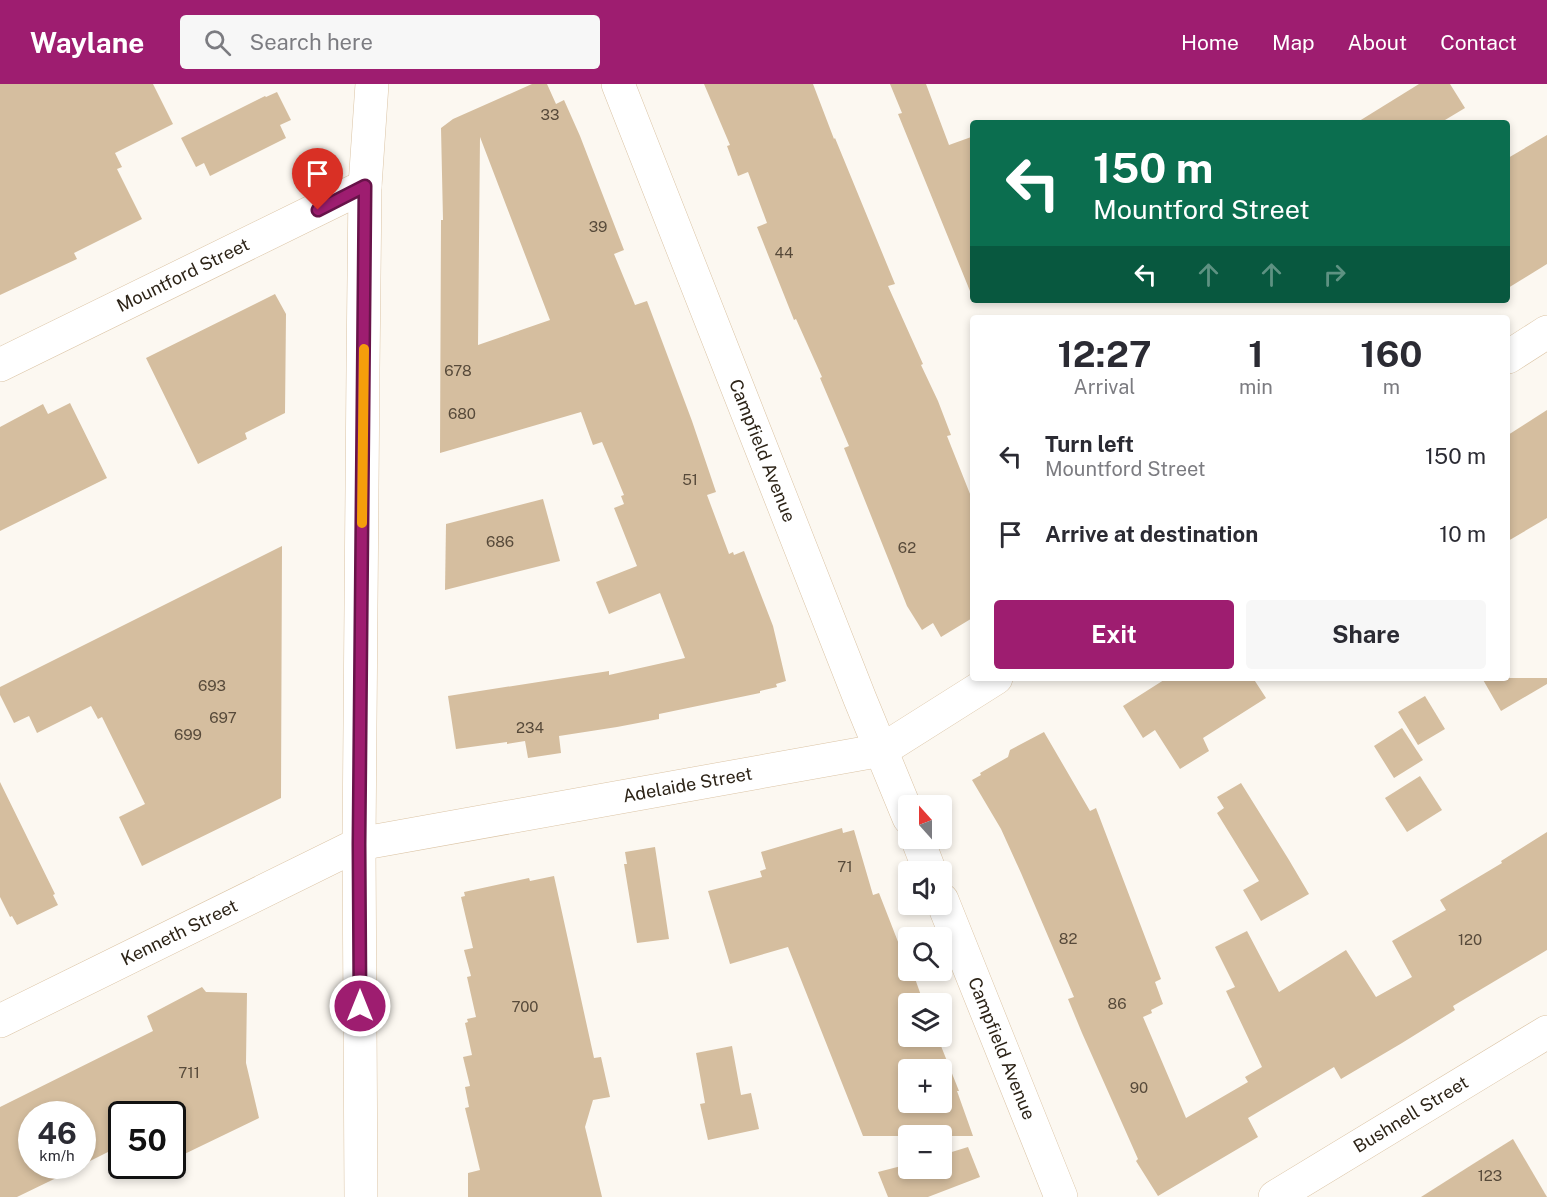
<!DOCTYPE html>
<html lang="en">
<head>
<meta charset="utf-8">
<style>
  body { margin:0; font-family:"Public Sans",sans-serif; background:#f7f7f7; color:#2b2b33; height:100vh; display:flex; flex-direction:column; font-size:22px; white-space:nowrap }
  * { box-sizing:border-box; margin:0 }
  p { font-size:20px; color:#7c7c81 }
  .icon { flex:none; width:33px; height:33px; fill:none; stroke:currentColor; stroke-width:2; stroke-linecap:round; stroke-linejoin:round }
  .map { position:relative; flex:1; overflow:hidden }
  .details { position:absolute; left:970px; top:231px; width:540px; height:366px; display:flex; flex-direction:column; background:#fff; border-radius:6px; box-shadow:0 3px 9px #0003 }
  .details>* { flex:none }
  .top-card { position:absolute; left:970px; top:36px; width:540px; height:183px; border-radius:6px; box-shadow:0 3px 9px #0003; background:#0b6e4f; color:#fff; overflow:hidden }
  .needle { width:39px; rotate:339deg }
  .tools { position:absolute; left:898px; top:711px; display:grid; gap:12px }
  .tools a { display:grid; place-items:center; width:54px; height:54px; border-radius:6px; background:#fff; box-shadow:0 3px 9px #0003; font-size:30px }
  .speed { position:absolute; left:18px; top:1017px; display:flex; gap:12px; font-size:30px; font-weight:700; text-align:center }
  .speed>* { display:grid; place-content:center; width:78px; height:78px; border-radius:50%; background:#fff; box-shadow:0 3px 9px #0003; line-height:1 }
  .speed small { font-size:15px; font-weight:400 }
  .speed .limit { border:3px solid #111; border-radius:9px; background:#fff; color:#111 }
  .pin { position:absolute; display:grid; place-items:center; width:51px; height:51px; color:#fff; margin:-62px -26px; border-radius:50% 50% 50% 0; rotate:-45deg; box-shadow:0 0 6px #0007 }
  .pin .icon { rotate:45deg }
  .me { position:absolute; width:66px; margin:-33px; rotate:0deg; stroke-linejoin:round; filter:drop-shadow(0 0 4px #0008) }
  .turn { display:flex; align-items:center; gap:21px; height:126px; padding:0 24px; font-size:27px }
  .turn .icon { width:78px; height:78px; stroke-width:2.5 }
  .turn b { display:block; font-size:42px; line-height:51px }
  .lanes { display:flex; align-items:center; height:57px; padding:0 24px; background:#0003; justify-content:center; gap:30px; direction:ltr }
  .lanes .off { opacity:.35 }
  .eta { display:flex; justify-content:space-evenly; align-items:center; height:102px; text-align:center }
  .eta b { font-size:36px; font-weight:700; line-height:42px }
  .action { display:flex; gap:12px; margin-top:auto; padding:12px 24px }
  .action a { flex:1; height:69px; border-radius:6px; background:#9e1d70; color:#fff; font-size:24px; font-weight:700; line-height:69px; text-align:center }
  .action a+a { background:#f7f7f7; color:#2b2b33 }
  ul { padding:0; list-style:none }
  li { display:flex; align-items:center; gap:18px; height:78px; padding:0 24px }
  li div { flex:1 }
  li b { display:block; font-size:22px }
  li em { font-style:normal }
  header { display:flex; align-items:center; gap:36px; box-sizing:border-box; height:84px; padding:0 30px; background:#9e1d70; color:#fff }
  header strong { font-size:28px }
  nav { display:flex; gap:33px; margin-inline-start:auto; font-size:21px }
  .search { width:420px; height:54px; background:#f7f7f7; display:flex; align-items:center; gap:15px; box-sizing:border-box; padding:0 21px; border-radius:6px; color:#7c7c81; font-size:22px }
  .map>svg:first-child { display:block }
  .building { fill:#d5be9f; fill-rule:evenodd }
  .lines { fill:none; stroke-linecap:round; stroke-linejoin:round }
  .minor-casing { stroke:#dbc4a5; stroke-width:34 }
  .tertiary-casing { stroke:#dbc4a5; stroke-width:34 }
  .secondary-casing { stroke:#dbc4a5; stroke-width:34 }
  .minor { stroke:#fff; stroke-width:33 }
  .tertiary { stroke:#fff; stroke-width:33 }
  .secondary { stroke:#fff; stroke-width:33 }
  .route-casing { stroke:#671349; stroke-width:15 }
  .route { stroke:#9e1d70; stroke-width:10 }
  .slow { stroke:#f59e0b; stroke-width:10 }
  .labels { text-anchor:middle; stroke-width:4.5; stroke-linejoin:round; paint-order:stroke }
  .number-label { font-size:15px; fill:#574a3a }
  .street-label { font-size:18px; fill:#2d2418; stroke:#fff }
</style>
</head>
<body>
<header>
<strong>Waylane</strong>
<div class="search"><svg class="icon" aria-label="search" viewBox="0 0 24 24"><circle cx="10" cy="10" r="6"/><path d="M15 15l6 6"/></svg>Search here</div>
<nav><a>Home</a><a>Map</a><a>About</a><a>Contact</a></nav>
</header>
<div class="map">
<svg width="1547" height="1113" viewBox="0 0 1547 1113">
  <rect width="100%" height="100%" fill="#fcf8f1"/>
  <g class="building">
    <path d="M0,0H153L173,40L115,69L122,83L117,85L142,135L74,169L77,175L0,211Z"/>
    <path d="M532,0H547L556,20L564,16L580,52L624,166L614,170L635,221L647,217L692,337L716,408L707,411L729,470L733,468L734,471L744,467L773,542L786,597L776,600L777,603L760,607V609L659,630V635L617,643L559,652L561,669L528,674L525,657L507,660V658L456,665L448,612L609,587V591L685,574L660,509L609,530L596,498L637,482L614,424L624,420L621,412L624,411L602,358L593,361L581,328L440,369L441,136H443L441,44L453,35ZM480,53L550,236L478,261Z"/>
    <path d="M704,0H813L834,55L835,54L895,200L888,202L923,280L921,281L938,317L951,351L947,352L974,420V533L941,553L933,539L922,546L907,522L844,364L849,362L820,294L822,293L796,235L794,236L757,143L767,139L748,88L738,92L727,62L730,61Z"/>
    <path d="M890,0H926L949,61L974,52V212H972L898,30L902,29Z"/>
    <path d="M1419,0H1450L1465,24L1440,39H1356Z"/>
    <path d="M277,8L291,36L280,41L286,54L210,92L204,79L196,83L181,54L265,12L266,13Z"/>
    <path d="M1547,51V180L1508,204V74Z"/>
    <path d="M275,210L286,230L285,329L245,349L247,355L198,380L146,274Z"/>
    <path d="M70,319L107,394L0,447V343L43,320L48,330Z"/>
    <path d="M1547,326V434L1508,457V351Z"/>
    <path d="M543,415L560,477L445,506L446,440Z"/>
    <path d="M282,462L281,714L142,782L119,733L145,720L102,633L98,635L91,622L37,649L29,632L14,639L0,611V603Z"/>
    <path d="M1167,594H1253L1266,614L1203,654L1209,667L1180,685L1155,646L1143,654L1123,622Z"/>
    <path d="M1482,594H1547V600L1501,627Z"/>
    <path d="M1425,612L1445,645L1418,661L1398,628Z"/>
    <path d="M1402,644L1423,676L1394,694L1374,662Z"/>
    <path d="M1044,648L1090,727L1096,724L1161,895L1155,898L1163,920L1151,926L1152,929L1143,933L1186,1034L1248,998L1245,993L1262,983L1226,907L1235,903L1215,863L1247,847L1279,908L1346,866L1376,913L1412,893L1392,857L1446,826L1440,816L1502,779L1501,777L1547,748V866L1453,922L1455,926L1402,959L1341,995L1334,983L1248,1034L1258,1053L1158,1112L1136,1077L1138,1075L1082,949L1068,915L1074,913L1021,789L1001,745L972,696L981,691L980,689L1008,673L1010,666Z"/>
    <path d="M1420,692L1442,726L1407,748L1385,714Z"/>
    <path d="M0,698L55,810L53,811L58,821L17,841L12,832L10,833L0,813Z"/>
    <path d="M1241,699L1289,776L1309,810L1261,837L1243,806L1259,797L1217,729L1224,724L1217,713Z"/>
    <path d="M842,744L843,749L854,746L873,811L879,809L909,886H912L924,920H909V952H937L959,1007H957L973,1052H863L788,863L730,880L708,807L762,793L760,787L766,785L761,768ZM909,986H942V1018H909Z"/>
    <path d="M655,763L669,855L637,859L624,780H627L625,768Z"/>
    <path d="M554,792L594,974L601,973L610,1013L593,1016L585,1043L602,1113H468V1089L480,1086L465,1024L469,1023L465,1003L470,1002L463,973L472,971L465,939L468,938L467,935L476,933L467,893L471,892L464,866L473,864L461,813L465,812L464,808L529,794L530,797Z"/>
    <path d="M202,903L206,908L247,909L246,979L259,1034L172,1076V1030H122V1061L82,1081V1030H32V1082H81L17,1113H0V1023L153,947L147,932Z"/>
    <path d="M732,962L741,1011L751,1009L759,1045L708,1056L700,1020L705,1019L696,969Z"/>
    <path d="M1513,1055L1547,1113H1421L1473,1080Z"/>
    <path d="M968,1063L980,1093L928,1113H888L878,1088L909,1080V1084H942V1071Z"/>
  </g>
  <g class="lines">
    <g class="minor-casing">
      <g id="minor">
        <path d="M1508,273L1547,248"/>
        <path id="s1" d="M0,281L365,102"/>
        <path id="s2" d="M0,937L359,760L882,666L996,594"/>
        <path id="s3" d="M1275,1113L1547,948"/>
      </g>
    </g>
    <g class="tertiary-casing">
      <g id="tertiary">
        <path id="s4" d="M618,0L860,615L909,734"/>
        <path d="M917,754L930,788"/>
        <path id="s5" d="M942,816L1061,1113"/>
      </g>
    </g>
    <g class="secondary-casing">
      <path id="secondary" d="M361,1113L359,760L363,285L365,102L372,0"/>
    </g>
    <use href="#minor" class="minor"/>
    <use href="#tertiary" class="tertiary"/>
    <use href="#secondary" class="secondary"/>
  </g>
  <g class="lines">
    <g class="route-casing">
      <path id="route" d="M318,126L365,102L359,760L360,922"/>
    </g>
    <use href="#route" class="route"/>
    <path class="slow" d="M362,439L364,265"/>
  </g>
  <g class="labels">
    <g class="number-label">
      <text x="550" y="36">33</text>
      <text x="598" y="148">39</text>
      <text x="784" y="174">44</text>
      <text x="458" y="292">678</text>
      <text x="462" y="335">680</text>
      <text x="690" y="401">51</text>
      <text x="500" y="463">686</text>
      <text x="907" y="469">62</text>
      <text x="212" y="607">693</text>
      <text x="223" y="639">697</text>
      <text x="530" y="649">234</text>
      <text x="188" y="656">699</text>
      <text x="845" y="788">71</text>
      <text x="1068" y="860">82</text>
      <text x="1470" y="861">120</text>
      <text x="1117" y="925">86</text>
      <text x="525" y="928">700</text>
      <text x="189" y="994">711</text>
      <text x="1139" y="1009">90</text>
      <text x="1490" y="1097">123</text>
    </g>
    <g class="street-label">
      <text dy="6" stroke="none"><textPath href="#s1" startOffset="204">Mountford Street</textPath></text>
      <text dy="6" stroke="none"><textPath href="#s4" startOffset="394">Campfield Avenue</textPath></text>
      <text dy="6" stroke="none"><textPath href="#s2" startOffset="734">Adelaide Street</textPath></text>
      <text dy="6" stroke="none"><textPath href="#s2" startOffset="200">Kenneth Street</textPath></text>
      <text dy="6" stroke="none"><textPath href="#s5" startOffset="160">Campfield Avenue</textPath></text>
      <text dy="6" stroke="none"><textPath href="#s3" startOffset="159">Bushnell Street</textPath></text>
    </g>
  </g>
</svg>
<div class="tools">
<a><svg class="needle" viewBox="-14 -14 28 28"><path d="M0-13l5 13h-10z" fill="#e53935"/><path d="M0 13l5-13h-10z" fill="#7c7c81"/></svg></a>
<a><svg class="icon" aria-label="sound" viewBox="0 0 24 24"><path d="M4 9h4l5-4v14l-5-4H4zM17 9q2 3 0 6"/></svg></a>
<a><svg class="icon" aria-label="search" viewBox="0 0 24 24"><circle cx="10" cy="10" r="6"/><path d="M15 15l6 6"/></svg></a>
<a><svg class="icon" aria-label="layers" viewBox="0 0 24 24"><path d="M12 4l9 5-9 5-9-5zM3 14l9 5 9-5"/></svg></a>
<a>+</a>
<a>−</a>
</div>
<div class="speed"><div>46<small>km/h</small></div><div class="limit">50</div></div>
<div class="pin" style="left:318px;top:126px;background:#d93025"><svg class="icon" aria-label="arrive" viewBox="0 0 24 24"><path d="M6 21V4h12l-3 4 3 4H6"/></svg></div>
<svg class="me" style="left:360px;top:922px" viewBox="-20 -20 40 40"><circle r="17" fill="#9e1d70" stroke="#fff" stroke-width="3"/><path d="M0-11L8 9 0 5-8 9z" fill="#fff"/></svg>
<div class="top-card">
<div class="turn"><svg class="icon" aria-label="left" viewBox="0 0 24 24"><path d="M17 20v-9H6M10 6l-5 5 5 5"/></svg><div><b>150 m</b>Mountford Street</div></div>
<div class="lanes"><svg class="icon" aria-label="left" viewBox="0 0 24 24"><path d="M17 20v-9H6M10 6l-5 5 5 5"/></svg><svg class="icon off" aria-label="ahead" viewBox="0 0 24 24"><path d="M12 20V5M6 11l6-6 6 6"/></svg><svg class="icon off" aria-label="ahead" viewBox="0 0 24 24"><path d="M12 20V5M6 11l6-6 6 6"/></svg><svg class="icon off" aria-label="right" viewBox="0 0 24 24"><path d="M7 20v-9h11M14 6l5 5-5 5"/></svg></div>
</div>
<section class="details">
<div class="eta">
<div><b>12:27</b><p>Arrival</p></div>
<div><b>1</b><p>min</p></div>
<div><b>160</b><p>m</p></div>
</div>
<ul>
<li><svg class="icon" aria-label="left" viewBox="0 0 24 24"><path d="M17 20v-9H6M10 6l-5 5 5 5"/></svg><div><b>Turn left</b><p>Mountford Street</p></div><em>150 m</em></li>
<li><svg class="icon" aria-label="arrive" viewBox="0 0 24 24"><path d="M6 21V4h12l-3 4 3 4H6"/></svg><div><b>Arrive at destination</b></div><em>10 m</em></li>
</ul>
<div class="action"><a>Exit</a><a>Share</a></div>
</section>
</div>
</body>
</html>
